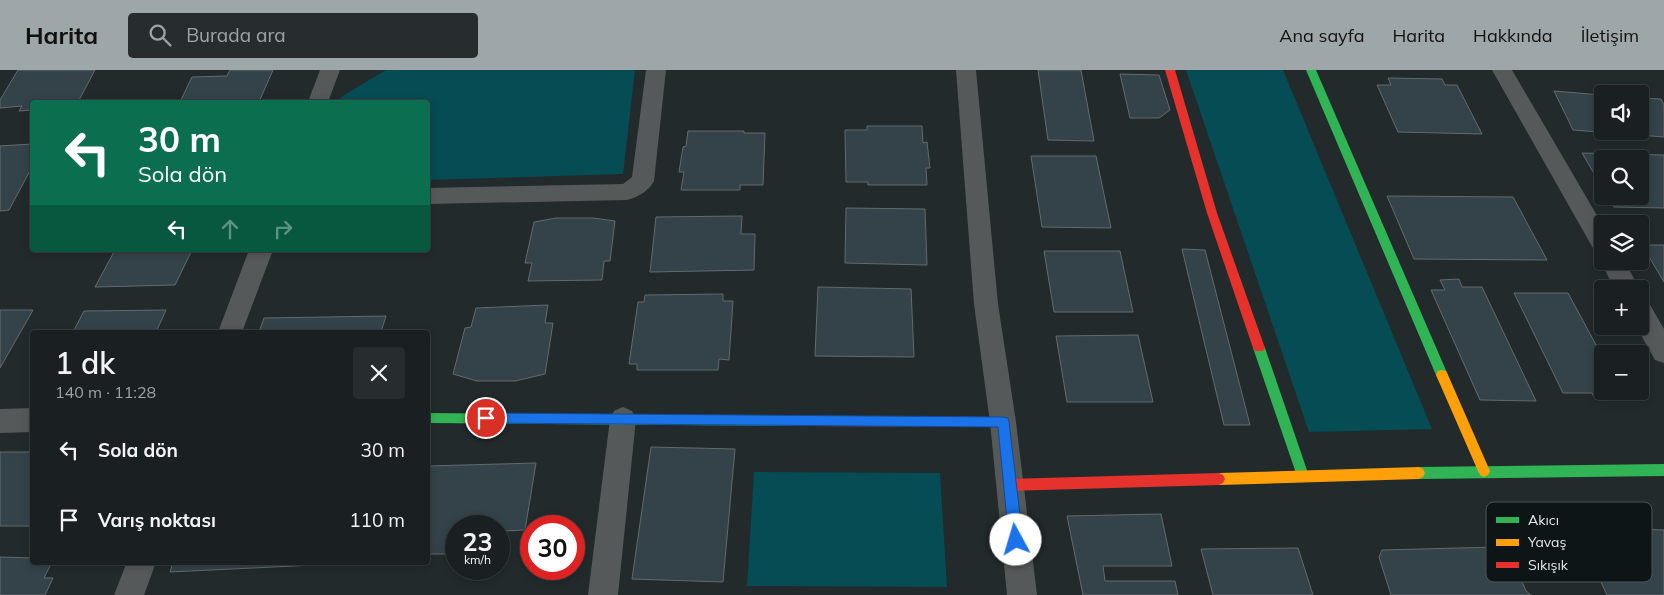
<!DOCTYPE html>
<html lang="tr">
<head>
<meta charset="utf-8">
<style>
  body { margin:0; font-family:Mulish,sans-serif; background:#272d2e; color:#f1f3f6; height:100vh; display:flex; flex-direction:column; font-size:19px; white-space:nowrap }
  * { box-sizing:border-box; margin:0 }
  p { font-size:16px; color:#9fa3a5 }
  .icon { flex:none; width:28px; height:28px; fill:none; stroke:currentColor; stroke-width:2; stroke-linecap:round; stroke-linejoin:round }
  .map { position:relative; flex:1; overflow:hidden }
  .drawer { position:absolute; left:30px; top:260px; width:400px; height:235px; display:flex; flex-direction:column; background:#1a2021; border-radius:5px; box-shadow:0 2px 8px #0003,0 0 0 1px #383e3f }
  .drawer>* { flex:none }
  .top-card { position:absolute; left:30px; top:30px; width:400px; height:152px; border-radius:5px; box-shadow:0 2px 8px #0003,0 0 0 1px #383e3f; background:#0b6e4f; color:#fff; overflow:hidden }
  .fabs { position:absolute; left:1594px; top:15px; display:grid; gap:10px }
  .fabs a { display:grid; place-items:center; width:55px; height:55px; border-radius:5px; background:#1a2021; box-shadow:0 2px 8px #0003,0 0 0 1px #383e3f; font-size:25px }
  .speed { position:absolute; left:445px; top:445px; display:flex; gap:10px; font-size:25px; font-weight:700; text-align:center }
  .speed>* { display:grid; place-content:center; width:65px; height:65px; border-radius:50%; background:#1a2021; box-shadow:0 2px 8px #0003,0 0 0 1px #383e3f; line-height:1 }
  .speed small { font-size:12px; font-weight:400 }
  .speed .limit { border:8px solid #d22; background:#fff; color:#111 }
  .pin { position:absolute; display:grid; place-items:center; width:42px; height:42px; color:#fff; margin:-21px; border:2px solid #fff; border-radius:50%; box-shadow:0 1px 5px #0007 }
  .me { position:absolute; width:55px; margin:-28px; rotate:354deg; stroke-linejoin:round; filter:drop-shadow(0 0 4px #0008) }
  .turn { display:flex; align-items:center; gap:18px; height:105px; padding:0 25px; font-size:22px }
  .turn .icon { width:65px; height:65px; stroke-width:2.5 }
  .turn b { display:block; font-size:35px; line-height:42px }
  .lanes { display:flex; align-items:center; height:48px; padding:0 25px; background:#0003; justify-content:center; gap:25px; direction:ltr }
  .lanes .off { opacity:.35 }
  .round { display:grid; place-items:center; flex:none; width:52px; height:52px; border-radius:5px; background:#272d2e }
  .overview { display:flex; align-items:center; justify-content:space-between; height:85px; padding:0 25px }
  h1 { font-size:30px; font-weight:600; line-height:38px }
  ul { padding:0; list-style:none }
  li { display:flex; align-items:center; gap:15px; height:70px; padding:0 25px }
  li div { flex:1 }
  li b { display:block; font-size:19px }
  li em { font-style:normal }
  header { display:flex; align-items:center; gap:30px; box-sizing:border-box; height:70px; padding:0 25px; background:#9da6a8; color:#111 }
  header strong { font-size:24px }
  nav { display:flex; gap:28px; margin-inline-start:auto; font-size:18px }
  .search { width:350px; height:45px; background:#272d2e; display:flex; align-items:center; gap:12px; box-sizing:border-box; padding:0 18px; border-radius:5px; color:#9fa3a5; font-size:19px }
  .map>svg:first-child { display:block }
  .green { fill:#054c54 }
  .building { fill:#334349; stroke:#646a6d }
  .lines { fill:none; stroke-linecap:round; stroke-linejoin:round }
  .street { fill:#565959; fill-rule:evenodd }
  .fast { fill:#30b455; fill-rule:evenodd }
  .slow { fill:#ff9f0a; fill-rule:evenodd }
  .jam { fill:#e5322d; fill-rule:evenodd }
  .route { fill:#1a73e8; stroke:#114b97 }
  .key { fill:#0e1516; stroke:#4d5556; stroke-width:1 }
  .key-label { font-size:14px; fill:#dfe9ea }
</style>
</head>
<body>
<header>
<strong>Harita</strong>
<div class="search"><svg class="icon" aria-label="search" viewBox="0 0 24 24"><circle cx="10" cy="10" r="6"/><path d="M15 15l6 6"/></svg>Burada ara</div>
<nav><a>Ana sayfa</a><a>Harita</a><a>Hakkında</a><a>İletişim</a></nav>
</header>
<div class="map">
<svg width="1664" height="525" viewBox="0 0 1664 525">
  <rect width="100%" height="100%" fill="#222a2c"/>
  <g class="green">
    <path d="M386,0H635L623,104L428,110V32H338L341,27Z"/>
    <path d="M1186,0H1283L1432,359L1309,362Z"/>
    <path d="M754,402L940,403L947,517L747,516Z"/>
  </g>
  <g class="building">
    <path d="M18,0H95L78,32H32V40L19,41L22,36L0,38V30Z"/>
    <path d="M230,0H273L259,32H180L192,7L227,6Z"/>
    <path d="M1038,0H1081L1094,71L1048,70Z"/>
    <path d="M1120,4L1159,5L1170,40L1159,48H1130Z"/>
    <path d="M1388,8L1442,9L1445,15H1457L1482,64L1398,62L1377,15H1391Z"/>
    <path d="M1554,21L1602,25V61H1640V28L1661,29L1664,35V67L1573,60Z"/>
    <path d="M867,56H922L923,73L927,72L930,98H926L927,115H868V112H846L845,60H867Z"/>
    <path d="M688,61H744V63H765L763,115H740V120H681L684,102H679L683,77L686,76Z"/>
    <path d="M32,74V97L9,140L0,141V76Z"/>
    <path d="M1582,83L1664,85V138L1614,137L1608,126H1640V89H1602V117Z"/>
    <path d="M1031,86H1096L1111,158L1042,157Z"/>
    <path d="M1387,126L1513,127L1547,190L1414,189Z"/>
    <path d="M846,138L925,139L927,195L845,193Z"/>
    <path d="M742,146L741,164H755L754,200L650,202L656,147Z"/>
    <path d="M556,148H593L615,151L610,191H604L602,210L528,211L532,193H525L534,152Z"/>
    <path d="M1642,175H1664V212Z"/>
    <path d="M1182,179L1205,180L1250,355H1224Z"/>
    <path d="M115,180H192L175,215L95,217Z"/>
    <path d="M1044,181H1120L1133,242H1054Z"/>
    <path d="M1459,209L1462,217H1482L1536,331L1480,330L1431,220H1445L1440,210Z"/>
    <path d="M818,217L911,219L914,287L815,286Z"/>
    <path d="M1514,223H1568L1602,286V321H1622L1625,328L1594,327L1592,323H1563Z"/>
    <path d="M723,224V231H733L729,290L719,289L718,300H637V294H629L638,232H644L645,225Z"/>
    <path d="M548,235L545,253H553L545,304L515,311H477L453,304L465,258L471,257L476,238Z"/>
    <path d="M0,240H33L0,298Z"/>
    <path d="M166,240L156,262H73L84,241Z"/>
    <path d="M386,246L381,262H259L264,248Z"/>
    <path d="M1138,265L1153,332H1067L1056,266Z"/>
    <path d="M651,377L735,379L723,512L632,509Z"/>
    <rect x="0" y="382" width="32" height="74"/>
    <path d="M536,393L525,460L504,461L500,482L499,483V456H456V484H428V396Z"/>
    <path d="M1161,444L1172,496H1103L1105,511H1175L1178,525H1083L1067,446Z"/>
    <path d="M1575,456H1615L1625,459L1664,460V525H1607Z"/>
    <path d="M1498,477L1512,487L1526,521L1531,525H1391L1379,487L1382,480Z"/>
    <path d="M1298,478L1313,525H1213L1201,479Z"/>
    <path d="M0,487L32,488V492H52L44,508H53L45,525H0Z"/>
    <path d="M173,492H316L315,495L170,502Z"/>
  </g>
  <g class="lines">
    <g class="street">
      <path d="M320,0H340L328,32H308Z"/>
      <path d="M646,0H666L654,111C649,121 638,127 627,130L428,134V118L623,114L632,107Z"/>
      <path d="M956,0H976L998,234L1016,352L1037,525H1007L990,352L974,234Z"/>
      <path d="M1492,0H1512L1602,154V183L1594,180Z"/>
      <path d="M249,180H273L242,262H218Z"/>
      <path d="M1602,187V191H1624L1640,219H1615L1600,191Z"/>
      <path d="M1640,230L1649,233L1664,259V293L1655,290L1636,256H1640Z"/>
      <path d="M623,337L632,341L636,349L618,525H588L610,349L614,341Z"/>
      <path d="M32,338V362L0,363V339Z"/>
      <path d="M127,492H156L144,525H114Z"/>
    </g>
    <g class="fast">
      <path d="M1306,0H1316L1448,305L1446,309L1442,310L1438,309L1436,305Z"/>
      <path d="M1259,273L1263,275L1265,278L1309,406L1307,410L1303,412L1299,410L1297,406L1253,278L1255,275Z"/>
      <path d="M428,343L793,346L797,347L799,351L797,355L793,356L428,353Z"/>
      <path d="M1664,394V406L1419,409L1415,407L1413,403L1415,399L1419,397Z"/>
    </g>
    <g class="slow">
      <path d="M1442,300L1446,301L1448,305L1490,401L1488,405L1484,407L1480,405L1478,401L1436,305L1438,301Z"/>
      <path d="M1419,397L1423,399L1425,403L1423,407L1419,409L1219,415L1215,413L1213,409L1215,405L1219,403Z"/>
    </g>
    <g class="jam">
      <path d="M1165,0H1175L1217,143L1265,278L1263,281H1255L1253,278L1207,143Z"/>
      <path d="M793,346L1003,347L1007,348L1009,352L1007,356L1003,357L793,356L789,355L787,351L789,347Z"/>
      <path d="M1219,403L1223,405L1225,409L1223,413L1219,415L1010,421L1006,419L1004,415L1006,411L1010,409Z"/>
    </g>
  </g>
  <path class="route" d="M486,343L1003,347L1008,348L1009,352L1023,470L1021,474L1016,476L1011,474L1009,470L998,357L486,353L482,352L480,348L482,344Z"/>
  <rect x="1486" y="432" width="166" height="80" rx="8" class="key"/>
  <rect x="1496" y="447" width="23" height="6" fill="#30b455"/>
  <rect x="1496" y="469" width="23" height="7" fill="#ff9f0a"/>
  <rect x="1496" y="492" width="23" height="6" fill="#e5322d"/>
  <g class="key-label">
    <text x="1528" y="455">Akıcı</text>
    <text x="1528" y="477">Yavaş</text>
    <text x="1528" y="500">Sıkışık</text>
  </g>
</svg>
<div class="fabs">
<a><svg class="icon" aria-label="sound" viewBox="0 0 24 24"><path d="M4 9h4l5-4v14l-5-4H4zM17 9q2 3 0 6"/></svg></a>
<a><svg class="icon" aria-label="search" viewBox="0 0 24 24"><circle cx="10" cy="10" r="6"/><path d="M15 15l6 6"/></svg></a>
<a><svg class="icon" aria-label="layers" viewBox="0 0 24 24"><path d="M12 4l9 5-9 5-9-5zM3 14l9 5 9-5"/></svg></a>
<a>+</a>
<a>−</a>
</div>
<div class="speed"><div>23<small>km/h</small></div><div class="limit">30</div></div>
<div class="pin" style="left:486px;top:348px;background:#d93025"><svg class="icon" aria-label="arrive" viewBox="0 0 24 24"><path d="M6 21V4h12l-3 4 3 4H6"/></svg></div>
<svg class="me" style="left:1016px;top:470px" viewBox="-20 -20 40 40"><circle r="19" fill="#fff"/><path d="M0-13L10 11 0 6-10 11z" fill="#1a73e8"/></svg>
<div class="top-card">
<div class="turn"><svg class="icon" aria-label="left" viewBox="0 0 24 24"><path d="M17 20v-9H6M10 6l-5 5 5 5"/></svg><div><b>30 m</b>Sola dön</div></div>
<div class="lanes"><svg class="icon" aria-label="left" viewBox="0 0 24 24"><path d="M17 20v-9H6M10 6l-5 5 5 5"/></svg><svg class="icon off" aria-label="ahead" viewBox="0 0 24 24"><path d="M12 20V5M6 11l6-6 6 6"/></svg><svg class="icon off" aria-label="right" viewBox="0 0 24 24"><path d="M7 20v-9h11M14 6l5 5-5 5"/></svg></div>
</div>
<section class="drawer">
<div class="overview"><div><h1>1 dk</h1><p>140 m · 11:28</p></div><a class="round"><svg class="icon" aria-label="close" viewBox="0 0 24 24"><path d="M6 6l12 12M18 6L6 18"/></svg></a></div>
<ul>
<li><svg class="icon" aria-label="left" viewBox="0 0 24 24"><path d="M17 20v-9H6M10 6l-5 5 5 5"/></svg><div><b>Sola dön</b></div><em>30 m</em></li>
<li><svg class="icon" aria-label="arrive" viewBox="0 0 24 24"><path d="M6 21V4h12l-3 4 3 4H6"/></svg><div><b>Varış noktası</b></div><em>110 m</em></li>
</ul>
</section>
</div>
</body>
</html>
